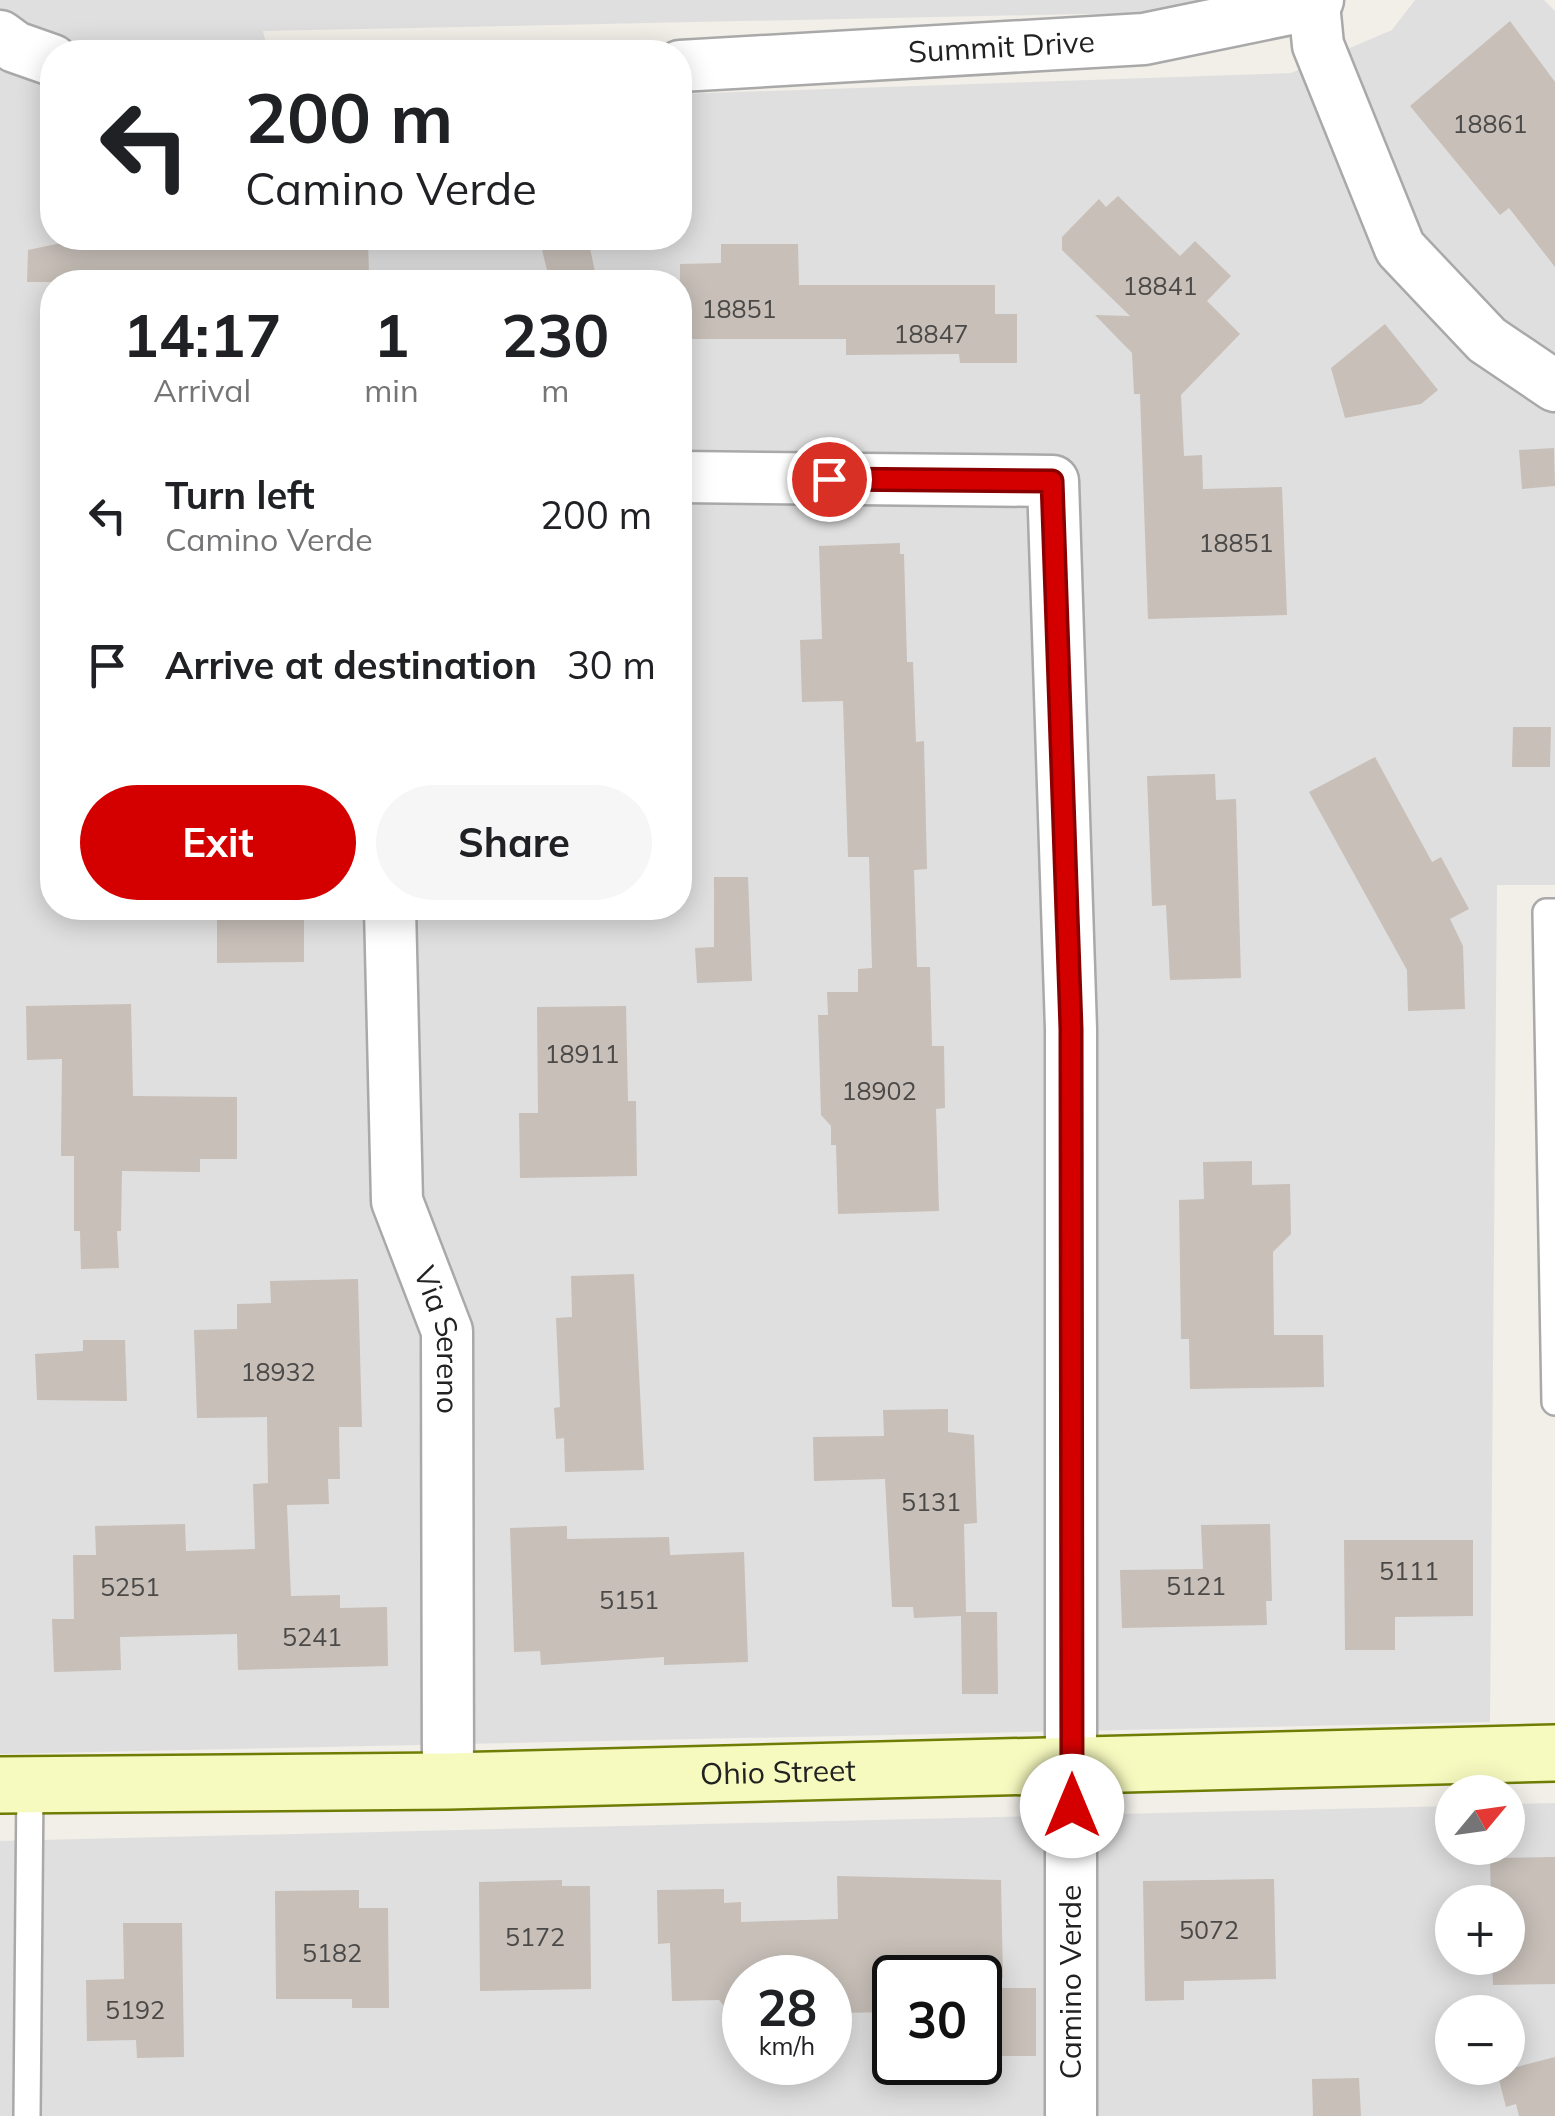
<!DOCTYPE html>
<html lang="en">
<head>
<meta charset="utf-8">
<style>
  body { margin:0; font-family:Mulish,sans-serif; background:#f6f6f6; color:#202124; height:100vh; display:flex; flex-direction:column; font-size:38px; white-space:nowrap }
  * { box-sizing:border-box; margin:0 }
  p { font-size:32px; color:#757577 }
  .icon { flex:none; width:55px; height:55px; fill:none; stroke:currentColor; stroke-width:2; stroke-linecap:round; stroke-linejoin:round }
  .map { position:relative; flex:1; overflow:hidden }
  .drawer { position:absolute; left:40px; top:270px; width:652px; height:650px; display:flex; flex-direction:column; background:#fff; border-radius:40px; box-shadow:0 5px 25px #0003 }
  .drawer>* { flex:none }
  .banner { position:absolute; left:40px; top:40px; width:652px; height:210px; border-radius:40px; box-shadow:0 5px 25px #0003; background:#fff; color:#202124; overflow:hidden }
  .needle { width:65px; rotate:61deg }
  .controls { position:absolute; left:1435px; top:1775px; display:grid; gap:20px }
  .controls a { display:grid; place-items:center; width:90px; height:90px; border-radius:50%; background:#fff; box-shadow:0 5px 25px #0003; font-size:50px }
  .speed { position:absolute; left:722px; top:1955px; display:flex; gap:20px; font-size:50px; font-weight:700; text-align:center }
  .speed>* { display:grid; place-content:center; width:130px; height:130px; border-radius:50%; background:#fff; box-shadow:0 5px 25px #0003; line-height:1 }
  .speed small { font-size:25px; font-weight:400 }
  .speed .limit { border:5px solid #111; border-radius:15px; background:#fff; color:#111 }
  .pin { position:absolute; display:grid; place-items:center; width:85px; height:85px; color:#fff; margin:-42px; border:5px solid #fff; border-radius:50%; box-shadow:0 2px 10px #0007 }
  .me { position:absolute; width:110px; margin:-55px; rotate:0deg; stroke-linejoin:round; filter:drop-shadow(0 0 8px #0008) }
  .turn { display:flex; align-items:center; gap:35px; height:210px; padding:0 40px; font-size:45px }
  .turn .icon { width:130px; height:130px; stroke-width:2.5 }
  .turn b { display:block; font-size:70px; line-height:85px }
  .eta { display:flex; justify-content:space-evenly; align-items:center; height:170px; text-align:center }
  .eta b { font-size:60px; font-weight:700; line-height:70px }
  .primary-button { display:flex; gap:20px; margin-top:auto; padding:20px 40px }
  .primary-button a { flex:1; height:115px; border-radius:60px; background:#d40000; color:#fff; font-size:40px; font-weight:700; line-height:115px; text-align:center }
  .primary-button a+a { background:#f6f6f6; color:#202124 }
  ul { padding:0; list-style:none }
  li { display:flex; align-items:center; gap:30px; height:150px; padding:0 40px }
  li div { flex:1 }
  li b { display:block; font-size:38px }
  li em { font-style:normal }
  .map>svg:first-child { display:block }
  .residential { fill:#e0dfdf; fill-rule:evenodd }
  .building { fill:#c7bfb8 }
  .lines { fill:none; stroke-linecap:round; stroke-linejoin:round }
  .lane-casing { stroke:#a9a9a9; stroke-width:30 }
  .street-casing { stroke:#a9a9a9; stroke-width:55 }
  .secondary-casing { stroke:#707d05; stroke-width:60 }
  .lane { stroke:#fff; stroke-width:25 }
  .street { stroke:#fff; stroke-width:50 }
  .secondary { stroke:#f7fabf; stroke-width:55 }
  .route-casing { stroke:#8a0000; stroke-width:25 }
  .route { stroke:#d40000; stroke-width:18 }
  .labels { text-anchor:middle; stroke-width:8; stroke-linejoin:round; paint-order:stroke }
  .number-label { font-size:25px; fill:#4b4948 }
  .street-label { font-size:30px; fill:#222; stroke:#fff }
</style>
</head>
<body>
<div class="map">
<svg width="1555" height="2116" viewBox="0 0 1555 2116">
  <rect width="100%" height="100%" fill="#f2efe9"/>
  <g class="residential">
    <path d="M0,0H1226L1179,12L263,31L268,52H52V238H680V94L1291,73L1392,30L1415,0H1544L1555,11V885H1497L1490,1722L0,1754ZM52,282H680V908H52Z"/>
    <path d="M1555,1803V2116H0V1841L1452,1806V1848H1508V1804ZM1452,1902H1508V1958H1452ZM745,1978H830V2062H745ZM895,1978H980V2062H895ZM1452,2012H1508V2068H1452Z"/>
  </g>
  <g class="building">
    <path d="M1510,21L1555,82V267L1509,208L1500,215L1410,106Z"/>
    <path d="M1118,196L1180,256L1195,241L1231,276L1207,301L1240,334L1181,395L1184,456L1202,455L1203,489L1282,487L1287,615L1148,619L1140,394H1134L1132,353L1095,315L1130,316L1062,250V237L1099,199L1106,207Z"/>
    <path d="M85,238H368L369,276L306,277V282H27L28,250Z"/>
    <path d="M539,238H588L597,282H550Z"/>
    <path d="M721,244H798L799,285H995V314H1017V363H960L959,354L846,355V339H680V264L721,263Z"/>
    <path d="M1385,324L1438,390L1421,404L1345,418L1331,368Z"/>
    <path d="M1554,448L1555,486L1522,489L1519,450Z"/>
    <path d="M900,543V554H904L907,662H913L916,742L924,741L927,869L914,870L917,967H930L932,1046H944L945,1108L936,1109L939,1211L838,1214L836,1145H831V1126L821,1115L818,1015H828L827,992H858V969L872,968L869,857H848L843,701L802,702L800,640L822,639L819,546Z"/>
    <path d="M1513,727H1551L1550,767H1512Z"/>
    <path d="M1375,757L1432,862L1441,857L1469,909L1450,919L1463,946L1465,1009L1408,1011L1407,970L1309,792Z"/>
    <path d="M1215,774L1216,800L1236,799L1241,978L1170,980L1166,905L1152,906L1147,776Z"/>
    <path d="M714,877H748L752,981L697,983L695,948L714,947Z"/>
    <path d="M217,908H304V962L217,963Z"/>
    <path d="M131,1004L133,1096L237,1097V1159H200V1172L122,1171L121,1231H117L119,1268L81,1269L80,1231H74V1156H61L62,1059L27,1060L26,1006Z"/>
    <path d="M626,1006L628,1101H636L637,1176L520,1178L519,1113H538L537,1007Z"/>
    <path d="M1252,1161V1185L1290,1184L1291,1234L1273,1252L1274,1335H1323L1324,1387L1190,1389L1189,1339H1181L1179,1200L1204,1199L1203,1162Z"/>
    <path d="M634,1274L644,1470L565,1472L564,1438L556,1439L554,1408L560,1407L556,1318L572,1317L571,1276Z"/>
    <path d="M358,1279L362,1427H339L340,1479H328L329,1504L287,1505L291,1596L340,1595V1608L387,1607L388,1666L238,1670L237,1634L120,1637L121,1670L54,1672L52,1619H74L73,1555H96L95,1526L185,1524L186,1551L255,1549L253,1484L268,1483L267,1417L197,1418L194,1330L237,1329V1304L271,1303L270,1281Z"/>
    <path d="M83,1340H125L127,1401L37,1400L35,1354L83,1351Z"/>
    <path d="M948,1409V1432L974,1435L977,1523L964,1524L966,1612H997L998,1694H962L961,1616L914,1618L913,1607H892L885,1479L814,1481L813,1437L884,1436L883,1410Z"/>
    <path d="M1270,1524L1272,1601H1266L1267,1625L1122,1628L1120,1570L1203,1569L1201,1525Z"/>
    <path d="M567,1526V1539L669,1537L670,1555L744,1552L748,1662L664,1665V1657L541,1665L540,1651L514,1652L510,1528Z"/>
    <path d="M1344,1540H1473V1616L1395,1617V1650H1345Z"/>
    <path d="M1555,1857V1984L1493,1985L1492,1958H1508V1902H1491L1490,1858Z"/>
    <path d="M837,1876L1001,1880L1003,1978H895V2012L839,2013L838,1978H745V2031L719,2000L672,2001L670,1943L658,1944L657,1890L724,1889V1903L741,1902V1922L838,1919Z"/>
    <path d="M1274,1879L1276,1979L1184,1981V2000L1145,2001L1143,1881Z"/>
    <path d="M562,1880V1886H590L591,1989L480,1991L479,1882Z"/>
    <path d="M359,1890V1908H388L389,2008H352V1999H276L275,1891Z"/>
    <path d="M123,1923H182L184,2057L137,2058L136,2040L87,2041L86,1980L124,1979Z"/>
    <rect x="980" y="1988" width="56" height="68"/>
    <path d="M1555,2057V2116H1519L1516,2104L1506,2107L1496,2068H1513Z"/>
    <path d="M1359,2078L1361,2116H1313L1312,2079Z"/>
  </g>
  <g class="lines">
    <g class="lane-casing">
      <g id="lane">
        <path d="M1555,912H1546L1555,1402"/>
        <path d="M27,2116L30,1785"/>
      </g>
    </g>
    <g class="street-casing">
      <g id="street">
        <path d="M1314,4L1318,45L1400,248L1487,340L1555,386"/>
        <path d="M0,36L15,47L52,60"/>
        <path id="s1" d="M680,66L1144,39L1314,4L1318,0"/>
        <path d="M680,477L1053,481L1071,1029V2116"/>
        <path id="s2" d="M390,908L397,1201L447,1331L448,1781"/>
      </g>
    </g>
    <g class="secondary-casing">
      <g id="secondary">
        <path id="s3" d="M0,1785L448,1781L1555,1753"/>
      </g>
    </g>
    <use href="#lane" class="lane"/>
    <use href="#street" class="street"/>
    <use href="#secondary" class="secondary"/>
  </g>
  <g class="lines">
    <g class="route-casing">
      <path id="route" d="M829,479L1052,481L1071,1029L1072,1806"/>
    </g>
    <use href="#route" class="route"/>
  </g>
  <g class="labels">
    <g class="number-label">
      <text x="1490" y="133">18861</text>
      <text x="1160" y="295">18841</text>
      <text x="739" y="318">18851</text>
      <text x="931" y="343">18847</text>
      <text x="1236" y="552">18851</text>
      <text x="582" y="1063">18911</text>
      <text x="879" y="1100">18902</text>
      <text x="278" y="1381">18932</text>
      <text x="931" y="1511">5131</text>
      <text x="1409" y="1580">5111</text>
      <text x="1196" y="1595">5121</text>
      <text x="130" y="1596">5251</text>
      <text x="629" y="1609">5151</text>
      <text x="312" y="1646">5241</text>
      <text x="1209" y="1939">5072</text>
      <text x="535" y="1946">5172</text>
      <text x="332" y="1962">5182</text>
      <text x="135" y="2019">5192</text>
    </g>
    <g class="street-label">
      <text dy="10" stroke="none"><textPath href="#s1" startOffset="322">Summit Drive</textPath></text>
      <text dy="10" stroke="none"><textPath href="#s2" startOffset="440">Via Sereno</textPath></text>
      <text dy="10" stroke="none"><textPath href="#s3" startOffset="778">Ohio Street</textPath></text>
      <text transform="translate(1071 1982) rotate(-90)" y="10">Camino Verde</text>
    </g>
  </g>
</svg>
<div class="controls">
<a><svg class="needle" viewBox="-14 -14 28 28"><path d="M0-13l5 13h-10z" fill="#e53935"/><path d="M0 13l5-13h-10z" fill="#757577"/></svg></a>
<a>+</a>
<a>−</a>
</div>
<div class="speed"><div>28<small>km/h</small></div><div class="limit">30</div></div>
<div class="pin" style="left:829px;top:479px;background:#d93025"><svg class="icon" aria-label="arrive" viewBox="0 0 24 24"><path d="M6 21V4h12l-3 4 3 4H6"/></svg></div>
<svg class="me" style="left:1072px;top:1806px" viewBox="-20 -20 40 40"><circle r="19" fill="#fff"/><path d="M0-13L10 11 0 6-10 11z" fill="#d40000"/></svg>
<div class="banner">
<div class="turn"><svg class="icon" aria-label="left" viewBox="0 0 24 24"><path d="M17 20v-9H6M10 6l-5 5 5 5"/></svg><div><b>200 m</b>Camino Verde</div></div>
</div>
<section class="drawer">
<div class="eta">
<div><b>14:17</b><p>Arrival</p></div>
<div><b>1</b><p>min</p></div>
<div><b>230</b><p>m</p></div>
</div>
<ul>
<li><svg class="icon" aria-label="left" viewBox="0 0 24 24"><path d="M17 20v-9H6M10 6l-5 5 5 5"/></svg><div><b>Turn left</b><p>Camino Verde</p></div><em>200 m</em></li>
<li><svg class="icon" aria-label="arrive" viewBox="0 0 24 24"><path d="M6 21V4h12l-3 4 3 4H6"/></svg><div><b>Arrive at destination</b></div><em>30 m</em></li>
</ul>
<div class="primary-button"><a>Exit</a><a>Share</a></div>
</section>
</div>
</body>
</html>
